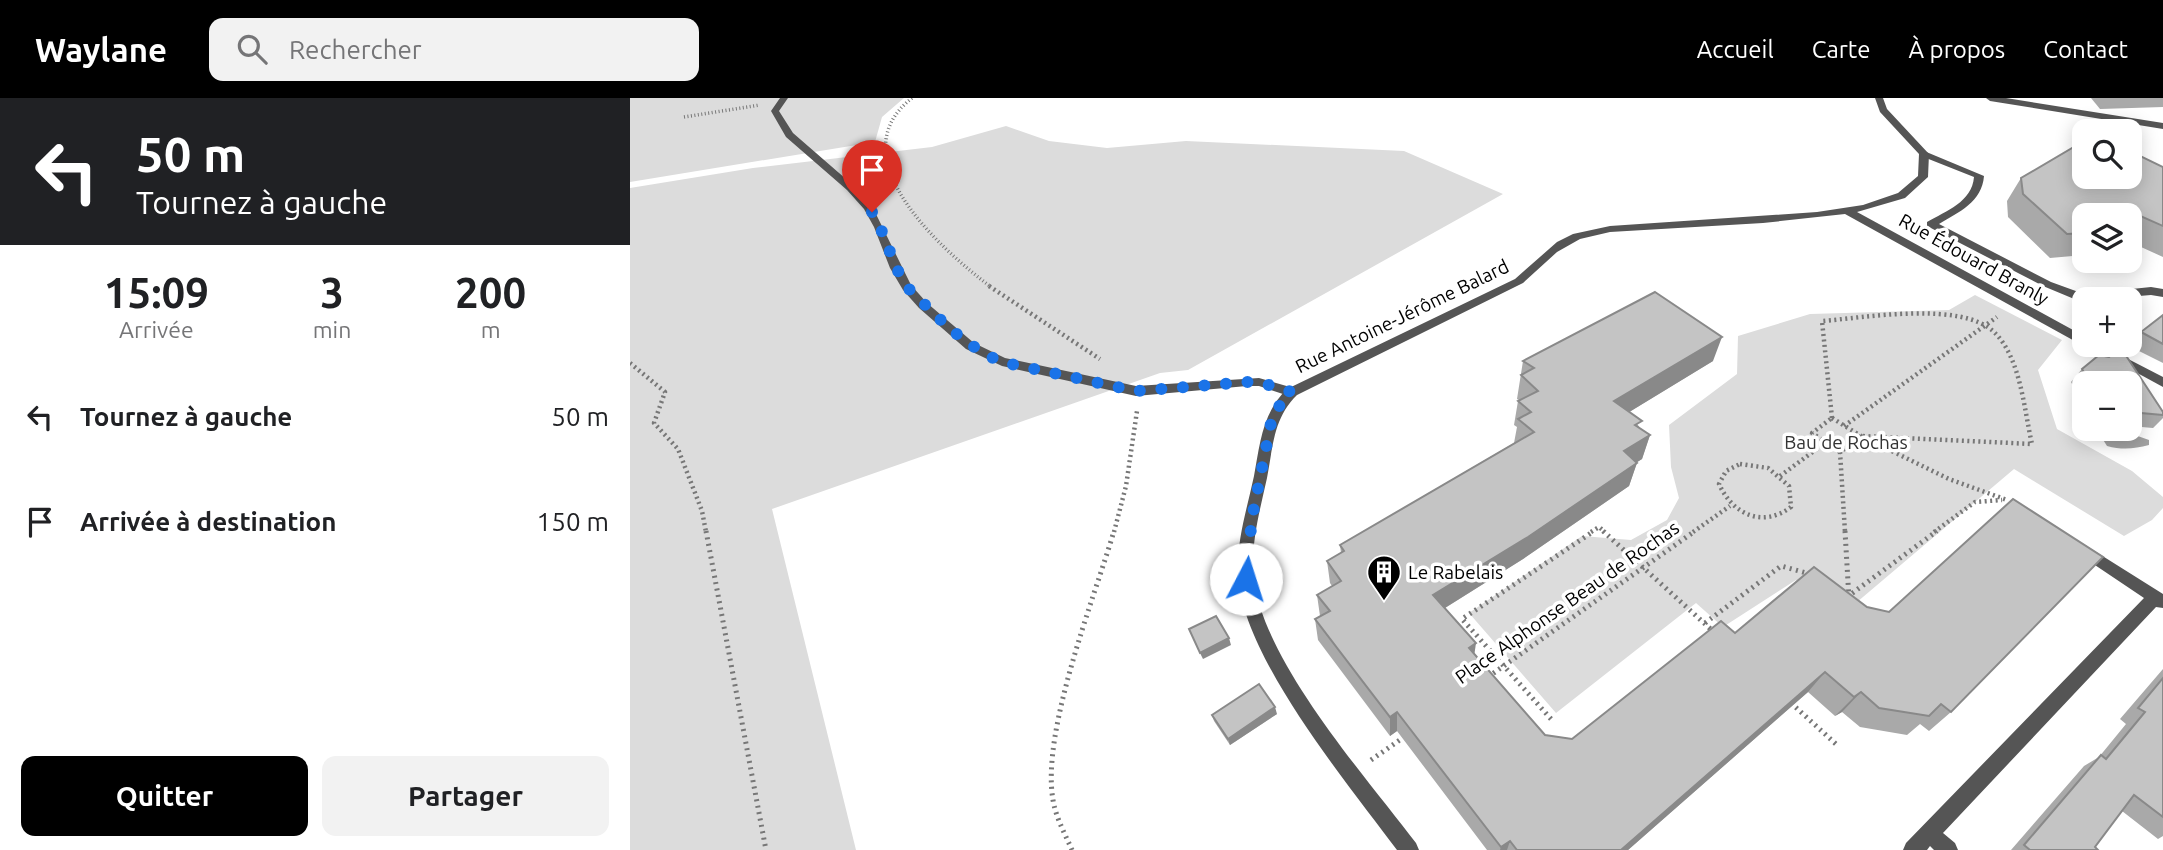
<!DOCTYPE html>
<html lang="fr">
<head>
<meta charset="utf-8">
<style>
  body { margin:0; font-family:Ubuntu,sans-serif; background:#f2f2f2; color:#202124; height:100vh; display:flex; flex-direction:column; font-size:26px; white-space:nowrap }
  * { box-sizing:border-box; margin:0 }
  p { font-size:23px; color:#757577 }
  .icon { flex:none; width:38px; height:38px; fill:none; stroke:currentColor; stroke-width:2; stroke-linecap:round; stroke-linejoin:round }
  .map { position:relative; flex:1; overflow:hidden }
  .side { display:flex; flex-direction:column; background:#fff; width:630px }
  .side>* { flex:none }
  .top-card { background:#202124; color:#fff; overflow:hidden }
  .fabs { position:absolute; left:1442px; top:21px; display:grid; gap:14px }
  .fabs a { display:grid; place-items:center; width:70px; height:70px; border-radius:14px; background:#fff; box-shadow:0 4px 18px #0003; font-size:35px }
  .pin { position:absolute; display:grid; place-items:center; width:60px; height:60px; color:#fff; margin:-72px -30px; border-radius:50% 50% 50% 0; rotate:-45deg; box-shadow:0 0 7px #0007 }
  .pin .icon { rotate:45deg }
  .me { position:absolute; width:77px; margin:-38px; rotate:5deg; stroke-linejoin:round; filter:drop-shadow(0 0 5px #0008) }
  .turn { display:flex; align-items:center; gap:24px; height:147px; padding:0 21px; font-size:32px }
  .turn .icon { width:91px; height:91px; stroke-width:2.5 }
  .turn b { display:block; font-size:49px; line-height:60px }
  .eta { display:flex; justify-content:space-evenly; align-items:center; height:119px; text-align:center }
  .eta b { font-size:42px; font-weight:700; line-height:49px }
  .action { display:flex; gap:14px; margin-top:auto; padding:14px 21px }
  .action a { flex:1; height:80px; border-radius:14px; background:#000; color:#fff; font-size:28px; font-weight:700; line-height:80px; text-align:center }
  .action a+a { background:#f2f2f2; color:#202124 }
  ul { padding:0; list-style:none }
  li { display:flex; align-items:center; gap:21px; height:105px; padding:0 21px }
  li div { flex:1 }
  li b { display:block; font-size:26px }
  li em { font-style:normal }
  header { display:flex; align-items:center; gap:42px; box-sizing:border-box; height:98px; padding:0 35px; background:#000; color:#fff }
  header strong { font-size:33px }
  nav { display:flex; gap:38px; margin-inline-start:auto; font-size:24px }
  .search { width:490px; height:63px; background:#f2f2f2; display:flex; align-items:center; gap:18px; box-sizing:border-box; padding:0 24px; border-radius:14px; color:#757577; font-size:26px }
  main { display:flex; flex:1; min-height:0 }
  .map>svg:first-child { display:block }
  .green { fill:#dcdcdc }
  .water { fill:#a3a3a3 }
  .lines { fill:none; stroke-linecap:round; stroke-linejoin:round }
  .path-far2 { stroke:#777; stroke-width:3.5; stroke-dasharray:1 2.5; stroke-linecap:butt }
  .path-far1 { stroke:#777; stroke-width:4.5; stroke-dasharray:2 3.5; stroke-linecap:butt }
  .path { stroke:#777; stroke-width:5; stroke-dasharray:2 4.5; stroke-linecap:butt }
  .lane { fill:#555; fill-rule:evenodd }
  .street { fill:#555; fill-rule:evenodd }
  .wall { fill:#a9a9a9 }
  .shaded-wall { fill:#898989 }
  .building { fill:#c4c4c4; stroke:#898989; stroke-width:2 }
  .route { stroke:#1a73e8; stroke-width:12; stroke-dasharray:0 21.6 }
  .labels { text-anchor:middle; stroke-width:7; stroke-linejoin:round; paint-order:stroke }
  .street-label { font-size:19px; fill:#000; stroke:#fff }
  .park-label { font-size:19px; fill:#333; stroke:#fff }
  .poi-label { font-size:19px; fill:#000; stroke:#fff; text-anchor:start }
</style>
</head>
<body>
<header>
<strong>Waylane</strong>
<div class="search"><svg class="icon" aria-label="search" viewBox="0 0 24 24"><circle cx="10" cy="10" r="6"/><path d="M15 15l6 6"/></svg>Rechercher</div>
<nav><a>Accueil</a><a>Carte</a><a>À propos</a><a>Contact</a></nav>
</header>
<main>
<section class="side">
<div class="top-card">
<div class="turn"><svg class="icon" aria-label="left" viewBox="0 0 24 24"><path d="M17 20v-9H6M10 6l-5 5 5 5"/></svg><div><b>50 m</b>Tournez à gauche</div></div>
</div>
<div class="eta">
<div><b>15:09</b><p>Arrivée</p></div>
<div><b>3</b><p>min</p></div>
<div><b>200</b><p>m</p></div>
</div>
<ul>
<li><svg class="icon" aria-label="left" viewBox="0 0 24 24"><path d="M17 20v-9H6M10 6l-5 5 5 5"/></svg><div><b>Tournez à gauche</b></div><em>50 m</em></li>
<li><svg class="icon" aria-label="arrive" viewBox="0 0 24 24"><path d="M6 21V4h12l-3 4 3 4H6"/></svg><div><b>Arrivée à destination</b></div><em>150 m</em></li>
</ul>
<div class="action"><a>Quitter</a><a>Partager</a></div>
</section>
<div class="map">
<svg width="1533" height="752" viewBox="0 0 1533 752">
  <rect width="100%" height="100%" fill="#fff"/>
  <g class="green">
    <path d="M0,0H274L252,19L245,44L0,84Z"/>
    <path d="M376,28L419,43L477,50L556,43L774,53L873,96L558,272L530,275L142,411L226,752H0V90L123,70L302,49Z"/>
    <path d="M1345,197L1432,242L1408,272L1427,331L1502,373L1533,399V410L1522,422L1494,438L1384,371L1220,510L1166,482L1093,529L1066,505L926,615L839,515L952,438L1001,442L1037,422L1049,400L1041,369L1039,327L1107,276L1108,238L1180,216L1319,212Z"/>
  </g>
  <path class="water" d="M1502,336L1519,342V347C1504,351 1492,352 1477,348L1472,340Z"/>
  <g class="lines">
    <g class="path-far2">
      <path d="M282,0C206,59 313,153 361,189"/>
      <path d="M54,19L130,7"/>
    </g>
    <g class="path-far1">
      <path d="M359,188L470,261"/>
      <path d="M0,265L35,294L24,325L48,351L72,413L76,434"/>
      <path d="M1202,320L1192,223C1234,220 1333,202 1365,235C1391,261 1394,312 1402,346L1231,338L1319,381L1377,402"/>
      <path d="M1202,320L1231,338L1210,354L1182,335Z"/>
      <path d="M1214,328L1367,219"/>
      <path d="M1210,354L1215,434"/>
      <path d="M1110,366L1138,370L1159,388L1161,409C1133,430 1103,417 1089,386L1096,373Z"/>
      <path d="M1150,378L1195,345"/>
      <path d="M484,434L496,388L507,313"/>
      <path d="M961,434L969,429L975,434"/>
      <path d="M1063,434L1100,408"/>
      <path d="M1304,434L1345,404L1372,402"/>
    </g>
    <g class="path">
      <path d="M76,433L136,752"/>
      <path d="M973,433L1085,535"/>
      <path d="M1215,433L1219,501"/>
      <path d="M1217,499L1307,433"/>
      <path d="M1075,525L1151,468L1180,476"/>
      <path d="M858,579L1065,433"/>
      <path d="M1161,605L1207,647"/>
      <path d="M921,621L832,521L964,433"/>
      <path d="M741,662L777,637"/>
      <path d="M442,752C435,736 426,720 423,702C411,634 464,501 484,433"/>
    </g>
    <g class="lane">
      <path d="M150,0H158L149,13L163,35L224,88L242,108L281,187L297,205L344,245L375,260L506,288L629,280L667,291L668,294L662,299L629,288H617L506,298L372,268L336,251L289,210L273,192L260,170L244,129L234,111L217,92L156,39L141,13Z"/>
      <path d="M1294,53L1354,78C1352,104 1329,114 1309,126L1421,184L1454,196L1521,189L1533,191V199L1521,197L1449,203L1413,188L1297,128V124C1316,113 1342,104 1344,79L1291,58L1289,56Z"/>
    </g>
    <g class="street">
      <path d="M1245,0H1253L1257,11L1299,56L1298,79L1275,100L1227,114L1454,238L1455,247L1450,246L1215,116L1133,125L980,134L950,141L927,154L893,185L667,297C643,320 643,350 637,380C630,412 620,447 624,480C632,562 736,679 786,745L789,752H767C718,686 613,560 608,478C606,444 617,411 624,378C630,346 632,315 657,291L885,181L927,144L943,136L980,128L1187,114L1233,107L1268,95L1288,78L1289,56L1250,14Z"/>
      <path d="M1356,0H1376L1533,25V31L1360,3Z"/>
      <path d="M1456,247H1471L1533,279V289Z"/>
      <path d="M1455,447L1533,496V510L1526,509L1313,735L1325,745L1328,752H1304L1300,748L1297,752H1273L1276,745L1514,500L1450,457L1447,453L1450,449Z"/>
    </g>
  </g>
  <g class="wall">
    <path d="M1461,0H1533V9L1470,11Z"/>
    <path d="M1533,69V159L1500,144V117H1454V157L1420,160L1378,119L1377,103L1391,80Z"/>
    <path d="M1533,217V265L1499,248L1511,234Z"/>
    <path d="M1491,250L1533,314V320L1523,330L1500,328V285H1454V309L1441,284L1452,271L1469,257L1479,259Z"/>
    <path d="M893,263H1083L999,314L1010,330L1020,337L1012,361L1007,364L999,388L893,461L815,510L844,556L915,637L942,641L1105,535L1184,469L1321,614L1299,633L1290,626L1277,637L1230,629L1212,614L1205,618L1178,594L998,752H857L767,633L760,638L688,542L685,521L690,518L687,497L702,488L700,485L697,463L711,455L710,447L884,345L887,329L884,327L888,303L889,302L887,301Z"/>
    <path d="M1533,571V738L1528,741L1492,713L1465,749L1468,752H1381L1454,668L1469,659L1496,626L1490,621Z"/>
    <path d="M647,616L600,647L584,623L582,617Z"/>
  </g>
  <g class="shaded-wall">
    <path d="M1092,239L1083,263L978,327L984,303Z"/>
    <path d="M1020,337L1012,361L987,377L994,353Z"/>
    <path d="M1007,365L999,388L893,461L802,518L803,497Z"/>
    <path d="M599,540L601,547L573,561L570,555Z"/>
    <path d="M846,545L843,566L839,550Z"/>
    <path d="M1195,574L1178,594L998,752H991Z"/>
    <path d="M1231,594L1212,614L1205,618L1224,599Z"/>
    <path d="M645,609L647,616L600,647L598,641Z"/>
    <path d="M767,614V633L760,638V619Z"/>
    <path d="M880,743L877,752H870L871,749Z"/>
  </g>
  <g class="building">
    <path d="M1454,43V79H1500V53L1533,69V128L1499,113L1494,117H1454V135L1437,136L1393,96L1391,80Z"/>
    <path d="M1025,194L1092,239L984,303L1012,323L1005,327L1020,337L994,353L1007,365L898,439L803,497L846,545L839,550L915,637L942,641L1091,523L1105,535L1184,469L1237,509L1259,514L1383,401L1473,459L1321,614L1311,606L1299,618L1249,610L1231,594L1224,599L1195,574L991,752H887L880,743L871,749L767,614L760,619L685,521L700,513L687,497L711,483L697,463L714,453L710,447L904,334L888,321L901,314L888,303L908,293L891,277L904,270L893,263Z"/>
    <path d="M1533,217V246L1511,234Z"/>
    <path d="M1491,250L1533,314V317L1500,314V285H1460L1452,271L1469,257L1479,259Z"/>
    <path d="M586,518L599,540L570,555L559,531Z"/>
    <path d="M1533,580V719L1504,697L1465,749L1468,752H1400L1394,747L1471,657L1476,661L1515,614L1508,610Z"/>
    <path d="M629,586L645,609L598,641L582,617Z"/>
  </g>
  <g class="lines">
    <path class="route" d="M242,114C257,138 262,169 279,191C308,219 334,248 372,264L506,293L617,284H629L662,294L643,315L622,420L616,481"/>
  </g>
  <defs>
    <g id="building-pin" transform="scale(1.75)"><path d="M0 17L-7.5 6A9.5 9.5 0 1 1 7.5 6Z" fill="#000" stroke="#fff"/><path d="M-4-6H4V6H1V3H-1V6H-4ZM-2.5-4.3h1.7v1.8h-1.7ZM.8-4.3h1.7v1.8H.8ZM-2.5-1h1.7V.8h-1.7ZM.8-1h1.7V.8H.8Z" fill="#fff"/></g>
  </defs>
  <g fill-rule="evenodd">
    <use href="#building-pin" x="754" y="474"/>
  </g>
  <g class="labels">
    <g class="street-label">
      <text transform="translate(1344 161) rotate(29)" y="7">Rue Édouard Branly</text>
      <text transform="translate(772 218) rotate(-26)" y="7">Rue Antoine-Jérôme Balard</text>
      <text transform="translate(937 504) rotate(-35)" y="7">Place Alphonse Beau de Rochas</text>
    </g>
    <g class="park-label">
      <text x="1216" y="351">Bau de Rochas</text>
    </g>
    <g class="poi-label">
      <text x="778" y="481">Le Rabelais</text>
    </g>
  </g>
</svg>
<div class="fabs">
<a><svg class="icon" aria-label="search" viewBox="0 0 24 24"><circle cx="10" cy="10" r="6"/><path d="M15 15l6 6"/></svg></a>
<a><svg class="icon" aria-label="layers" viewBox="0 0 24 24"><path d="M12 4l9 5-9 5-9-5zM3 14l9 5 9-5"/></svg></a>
<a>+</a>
<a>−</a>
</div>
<div class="pin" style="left:242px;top:114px;background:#d93025"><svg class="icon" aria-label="arrive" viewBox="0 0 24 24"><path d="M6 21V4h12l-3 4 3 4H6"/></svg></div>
<svg class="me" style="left:616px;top:481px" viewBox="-20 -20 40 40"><circle r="19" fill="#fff"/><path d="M0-13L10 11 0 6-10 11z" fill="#1a73e8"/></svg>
</div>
</main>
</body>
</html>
